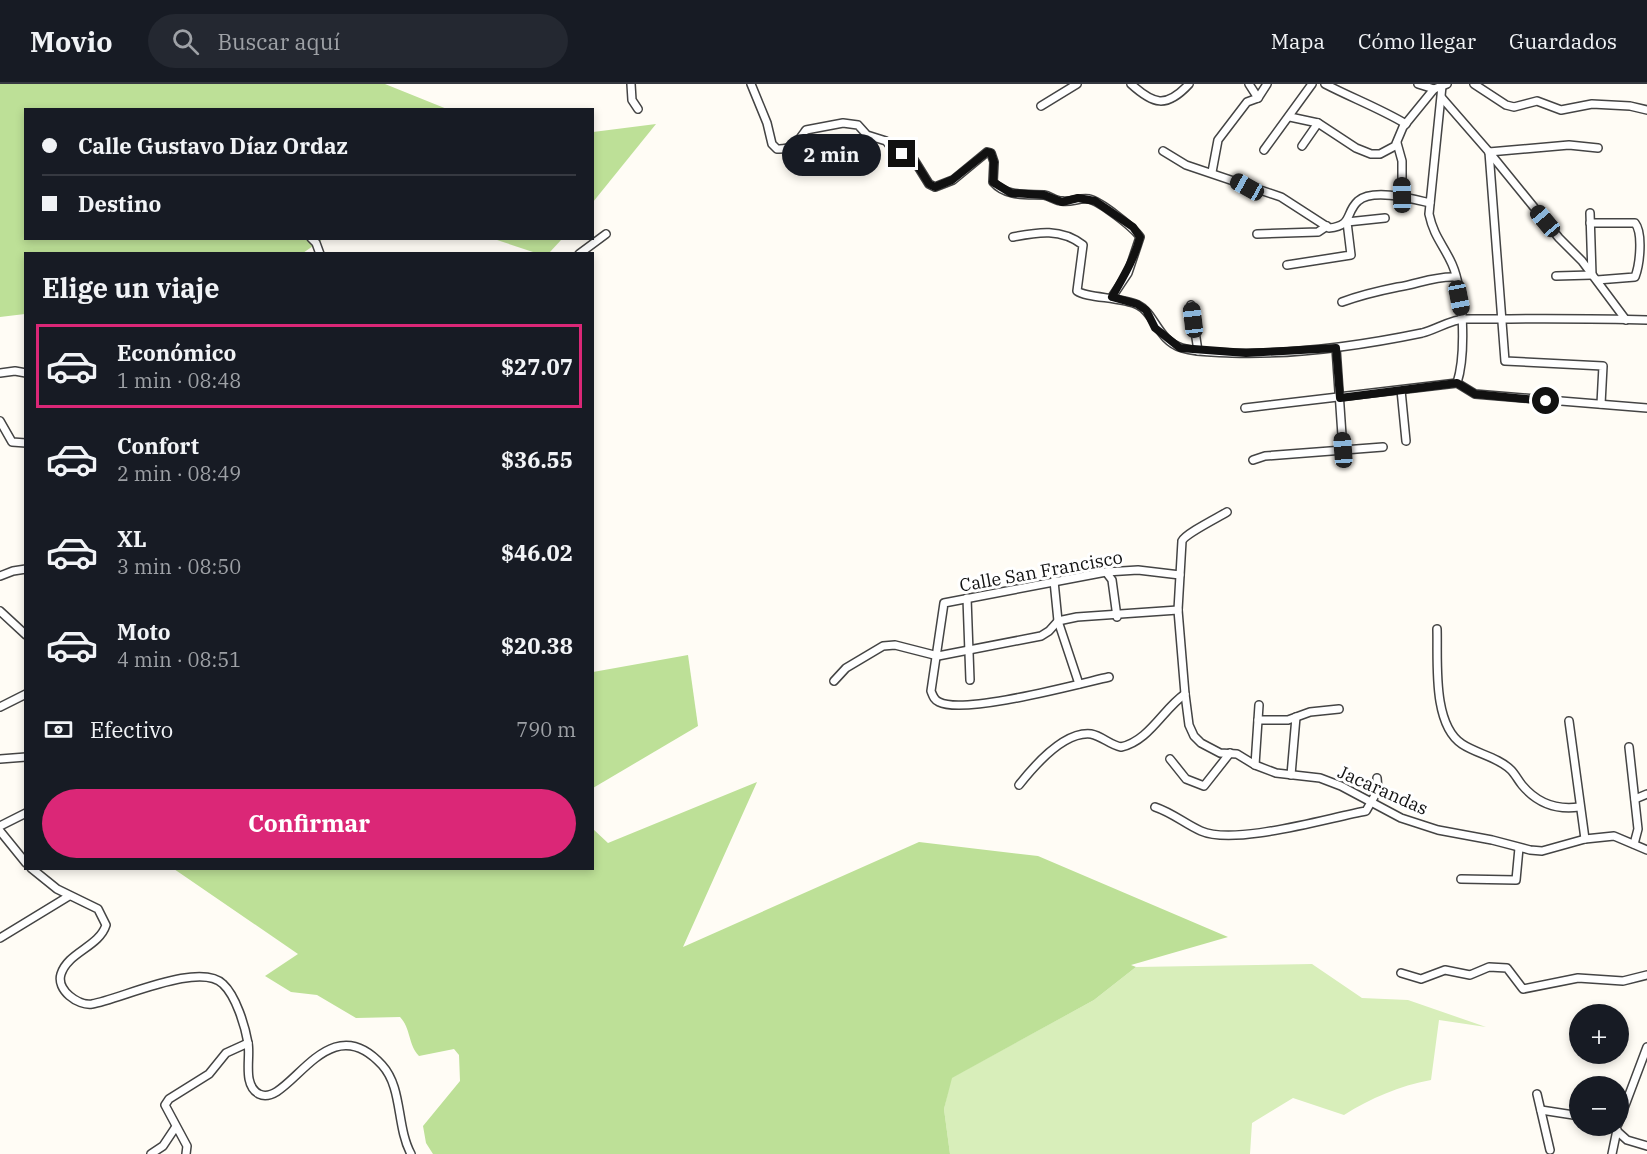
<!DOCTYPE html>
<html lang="es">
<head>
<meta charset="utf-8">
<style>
	body { margin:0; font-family:"IBM Plex Serif",serif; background:#242831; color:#f1f3f6; height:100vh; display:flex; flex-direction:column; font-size:22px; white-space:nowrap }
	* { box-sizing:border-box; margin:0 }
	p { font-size:20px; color:#9ea1a6 }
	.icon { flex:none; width:33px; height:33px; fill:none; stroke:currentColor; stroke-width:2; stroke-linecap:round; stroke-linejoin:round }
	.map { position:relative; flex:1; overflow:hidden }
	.panel { position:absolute; left:24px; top:168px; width:570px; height:618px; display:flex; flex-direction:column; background:#171b24; border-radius:0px; box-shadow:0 3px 9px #0003 }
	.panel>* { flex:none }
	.guide { position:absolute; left:24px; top:24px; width:570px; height:132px; border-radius:0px; box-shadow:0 3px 9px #0003; display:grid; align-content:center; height:132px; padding:0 18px; background:#171b24 }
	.controls { position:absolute; left:1569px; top:920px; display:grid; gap:12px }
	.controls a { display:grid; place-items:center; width:60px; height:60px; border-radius:50%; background:#171b24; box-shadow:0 3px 9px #0003; font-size:30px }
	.end { position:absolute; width:27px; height:27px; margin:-14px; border:8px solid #111; background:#fff; box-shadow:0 0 0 3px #fff }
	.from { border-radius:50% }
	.bubble { position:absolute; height:42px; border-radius:21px; background:#171b24; box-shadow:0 3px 9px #0003; font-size:20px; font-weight:700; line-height:42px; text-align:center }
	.car { position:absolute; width:18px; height:36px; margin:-18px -9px; border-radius:8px; box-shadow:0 0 4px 2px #0007; background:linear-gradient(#222 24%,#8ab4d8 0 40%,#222 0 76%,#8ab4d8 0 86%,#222 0) }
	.guide b { display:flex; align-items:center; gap:21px; height:57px; font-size:22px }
	.guide b+b { border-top:2px solid #363941 }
	.guide i { width:15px; height:15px; background:#f1f3f6 }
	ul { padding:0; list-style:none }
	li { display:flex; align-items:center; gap:18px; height:84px; margin:0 12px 9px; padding:0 6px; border:3px solid transparent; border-radius:0px }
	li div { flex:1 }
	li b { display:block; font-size:22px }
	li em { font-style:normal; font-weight:700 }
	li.current { border-color:#db2777 }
	li>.icon { width:54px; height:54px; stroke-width:1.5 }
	h2 { padding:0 18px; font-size:27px; line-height:72px }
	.pay { display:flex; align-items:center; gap:15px; height:66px; padding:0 18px; font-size:22px }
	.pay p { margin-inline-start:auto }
	.cta { display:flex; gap:12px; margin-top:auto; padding:12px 18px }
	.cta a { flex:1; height:69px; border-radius:36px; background:#db2777; color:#fff; font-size:24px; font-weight:700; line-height:69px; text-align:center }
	header { display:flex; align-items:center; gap:36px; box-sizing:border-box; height:84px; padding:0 30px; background:#171b24; border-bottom:2px solid #363941 }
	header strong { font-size:28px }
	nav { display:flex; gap:33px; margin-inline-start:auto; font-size:21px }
	.search { width:420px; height:54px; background:#242831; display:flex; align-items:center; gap:15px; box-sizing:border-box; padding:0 21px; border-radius:33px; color:#9ea1a6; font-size:22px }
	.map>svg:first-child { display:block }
	.green { fill:#d8eeba }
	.forest { fill:#bde097 }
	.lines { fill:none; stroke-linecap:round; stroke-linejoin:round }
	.street-casing { stroke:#444; stroke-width:10 }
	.street { stroke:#fff; stroke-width:7 }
	.route { stroke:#111; stroke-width:8 }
	.labels { text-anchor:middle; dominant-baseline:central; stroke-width:6; stroke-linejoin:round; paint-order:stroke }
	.street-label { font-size:18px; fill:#111; stroke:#fff }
</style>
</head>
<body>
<header>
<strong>Movio</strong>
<div class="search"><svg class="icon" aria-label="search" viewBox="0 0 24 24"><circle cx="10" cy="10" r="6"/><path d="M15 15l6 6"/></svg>Buscar aquí</div>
<nav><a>Mapa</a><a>Cómo llegar</a><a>Guardados</a></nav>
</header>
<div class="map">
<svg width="1647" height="1070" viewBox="0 0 1647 1070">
	<rect width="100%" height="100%" fill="#fffcf5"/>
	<path class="green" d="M1312 880 1362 914 1408 916 1486 943 1439 936 1431 996C1399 1002 1371 1014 1344 1031L1293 1014 1252 1039 1250 1070H950L944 1025 951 994 1094 916 1136 883Z"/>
	<g class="forest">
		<polygon points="0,0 385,0 447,25 26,26 26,154 323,155 303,169 26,170 25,230 0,233"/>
		<polygon points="656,40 593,118 593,48"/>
		<polygon points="494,155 562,154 562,155 549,169 536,169"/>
		<polygon points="688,571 698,642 593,704 593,588"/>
		<path d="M757 698 683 863 919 758 1038 772 1228 853 1131 881 1136 883 1094 916 952 994 944 1025 950 1070H433L426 1059 423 1042 460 997 459 971 454 965 419 972C408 961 411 944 400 933L356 934 317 911 291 908 265 892 298 870 174 785 592 784 593 745 608 759Z"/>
	</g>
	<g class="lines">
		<g class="street-casing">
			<g id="street">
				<polyline points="631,0 632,16 638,25"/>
				<path d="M751 0 767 39 772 60 777 65C793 66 798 57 806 46L843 39 858 41 867 51 886 57 894 67 911 71 929 100 935 103 953 96 987 68 991 69 994 78 993 98C1006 113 1026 110 1044 111 1050 112 1056 117 1062 117 1071 119 1080 113 1089 115 1100 117 1134 144 1140 153L1128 189 1112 213"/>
				<path d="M1131 0C1153 20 1166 25 1189 0"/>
				<polyline points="1249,0 1258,14"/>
				<path d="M1325 0C1352 14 1379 24 1406 40"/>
				<polyline points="1418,0 1434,5 1447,0"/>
				<polyline points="1474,0 1506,21 1514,23 1537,17 1561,26 1592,20 1630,22 1647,26"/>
				<path d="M1442 2 1429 130C1434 153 1443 160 1452 180 1464 207 1466 271 1457 299"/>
				<polyline points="1442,14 1489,68 1505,277 1603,282 1601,320"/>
				<polyline points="1041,22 1077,0"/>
				<polyline points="1290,33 1318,39 1356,64 1371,70 1380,70 1395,62 1403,43 1434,5"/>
				<polyline points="1397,59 1402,77 1402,111"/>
				<polyline points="1302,62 1318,39"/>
				<polyline points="1264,66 1312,0"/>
				<path d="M1163 67 1186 81 1281 113 1329 144C1353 142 1345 129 1358 117 1373 104 1413 115 1430 119"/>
				<polyline points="1489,68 1559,154 1582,177 1626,236"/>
				<polyline points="1489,68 1569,61 1598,64"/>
				<polyline points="1212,88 1218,56 1247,18 1258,14 1267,0"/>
				<path d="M1590 139H1635C1643 149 1640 180 1635 193L1597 196"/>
				<polyline points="1257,150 1318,148 1327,142"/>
				<path d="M1013 153C1038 148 1061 144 1083 161L1077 207C1086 214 1122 213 1138 221 1155 229 1158 257 1182 264 1198 269 1215 268 1232 269 1296 271 1359 262 1422 249 1435 246 1452 235 1465 235 1525 235 1586 234 1647 236"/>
				<polyline points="311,154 316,159 320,170"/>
				<polyline points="579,170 606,150"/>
				<polyline points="1287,181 1351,171 1347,138 1385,134"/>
				<polyline points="1556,192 1592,191 1590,129"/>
				<path d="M1342 218C1361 211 1378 207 1398 203 1418 200 1434 192 1455 193"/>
				<polyline points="1191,221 1198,267"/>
				<polyline points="1336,264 1343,366"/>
				<polyline points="0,289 15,287 26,289"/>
				<polyline points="1401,306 1406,357"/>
				<polyline points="1245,324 1457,299 1475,310 1647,324"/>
				<polyline points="0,337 12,358 26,359"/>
				<polyline points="1253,376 1265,372 1383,363"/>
				<path d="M1227 428C1217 434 1185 450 1182 457L1178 526 1185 610 1189 641 1194 652 1201 659 1220 669 1237 670 1255 681 1276 689 1320 694 1341 702 1401 734 1438 746 1492 756 1530 766 1542 767 1585 755 1614 752 1647 766"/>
				<polyline points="1106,488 1112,496 1117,533"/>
				<polyline points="0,492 13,487 26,485"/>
				<polyline points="1054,497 1058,537 1079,600"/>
				<polyline points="967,514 970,596"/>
				<polyline points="0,527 26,551"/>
				<path d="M1437 545C1438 577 1432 640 1462 660 1477 670 1498 673 1511 686 1515 690 1518 696 1522 701 1537 719 1557 726 1579 723"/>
				<path d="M1109 593C1078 600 964 631 939 618 934 616 933 612 931 607L944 519 1106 488 1138 486 1180 491"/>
				<polyline points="834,597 846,584 883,562 895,561 938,572 1041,552 1049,547 1058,537 1077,533 1178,526"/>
				<polyline points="0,623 26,610"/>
				<polyline points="1258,636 1288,636 1310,628 1339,625"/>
				<polyline points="1569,637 1585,755"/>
				<polyline points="1629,663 1638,745 1634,760"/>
				<polyline points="0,675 26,673"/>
				<polyline points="1170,675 1186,695 1204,702 1230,669"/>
				<polyline points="1255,681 1259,621"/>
				<polyline points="1291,691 1296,633"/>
				<path d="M1019 701C1034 682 1064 647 1091 650 1102 652 1110 661 1121 663 1149 657 1163 625 1185 610"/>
				<polyline points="1635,715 1647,710"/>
				<path d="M1155 723C1173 729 1185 740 1201 747 1235 762 1327 734 1366 727L1378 706 1377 694"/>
				<polyline points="0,742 26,729"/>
				<polyline points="0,747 26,779"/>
				<path d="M31 784 57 805 98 825 106 841C99 863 68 868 61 890 56 906 78 922 92 920 121 915 200 877 223 900 236 912 245 942 248 959 251 973 242 1001 259 1010 289 1025 326 919 382 981 403 1004 396 1042 411 1070"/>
				<polyline points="1461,795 1516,796 1519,764"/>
				<polyline points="0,854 69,812"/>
				<polyline points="1401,889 1421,895 1445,886 1470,891 1489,883 1507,884 1523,905 1578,894 1623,897 1647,891"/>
				<polyline points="1537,1010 1550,1066"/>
				<polyline points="1541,1026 1580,1032"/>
				<polyline points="1618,1040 1647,963"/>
				<polyline points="1617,1047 1627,1056 1647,1062"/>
				<polyline points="151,1070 163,1062 175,1044"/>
				<polyline points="186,1070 187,1062 165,1021 169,1015 209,990 226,969 248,959"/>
				<polyline points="1612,1070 1617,1046"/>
			</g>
		</g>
		<use href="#street" class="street"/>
	</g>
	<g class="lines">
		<path class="route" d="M902 70 911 71 929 100 935 103 952 96 987 68 991 69 994 78 993 98 1011 109 1044 111 1062 118 1078 114 1095 117 1133 143 1140 153C1134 176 1123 193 1112 213L1137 220 1146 226 1155 244 1180 264 1246 269 1336 264 1340 314 1457 299 1475 310 1546 317"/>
	</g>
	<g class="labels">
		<g class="street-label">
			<text transform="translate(1041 487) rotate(-10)">Calle San Francisco</text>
			<text transform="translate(1383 706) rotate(24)">Jacarandas</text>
		</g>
	</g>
</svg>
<div class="controls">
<a>+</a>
<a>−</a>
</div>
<i class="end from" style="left:1546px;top:317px"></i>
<i class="end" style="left:902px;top:70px"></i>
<div class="bubble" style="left:782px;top:50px;width:99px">2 min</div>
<i class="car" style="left:1247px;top:103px;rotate:299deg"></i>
<i class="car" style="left:1402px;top:111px;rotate:359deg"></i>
<i class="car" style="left:1545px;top:137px;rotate:320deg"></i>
<i class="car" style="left:1459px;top:214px;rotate:169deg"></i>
<i class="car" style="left:1193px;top:236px;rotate:353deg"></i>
<i class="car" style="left:1343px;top:366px;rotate:356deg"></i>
<div class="guide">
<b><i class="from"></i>Calle Gustavo Díaz Ordaz</b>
<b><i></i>Destino</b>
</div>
<section class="panel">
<h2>Elige un viaje</h2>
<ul>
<li class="current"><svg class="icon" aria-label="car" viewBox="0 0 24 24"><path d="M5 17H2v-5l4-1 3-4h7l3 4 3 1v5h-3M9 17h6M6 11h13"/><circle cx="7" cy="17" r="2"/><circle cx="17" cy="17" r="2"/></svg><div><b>Económico</b><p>1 min · 08:48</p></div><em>$27.07</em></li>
<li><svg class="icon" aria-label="car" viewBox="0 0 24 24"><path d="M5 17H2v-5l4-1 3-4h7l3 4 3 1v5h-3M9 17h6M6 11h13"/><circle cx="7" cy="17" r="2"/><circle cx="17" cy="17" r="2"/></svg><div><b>Confort</b><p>2 min · 08:49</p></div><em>$36.55</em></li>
<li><svg class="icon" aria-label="car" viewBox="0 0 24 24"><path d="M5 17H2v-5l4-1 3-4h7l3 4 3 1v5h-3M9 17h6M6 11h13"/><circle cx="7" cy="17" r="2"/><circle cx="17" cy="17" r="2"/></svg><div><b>XL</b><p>3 min · 08:50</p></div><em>$46.02</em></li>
<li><svg class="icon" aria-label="car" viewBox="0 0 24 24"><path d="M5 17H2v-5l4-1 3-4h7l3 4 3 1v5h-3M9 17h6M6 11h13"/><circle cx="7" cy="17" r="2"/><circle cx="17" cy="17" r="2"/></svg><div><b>Moto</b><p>4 min · 08:51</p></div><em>$20.38</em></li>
</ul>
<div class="pay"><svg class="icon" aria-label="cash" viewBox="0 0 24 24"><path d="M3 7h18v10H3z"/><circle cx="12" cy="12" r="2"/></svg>Efectivo<p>790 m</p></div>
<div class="cta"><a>Confirmar</a></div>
</section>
</div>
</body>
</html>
